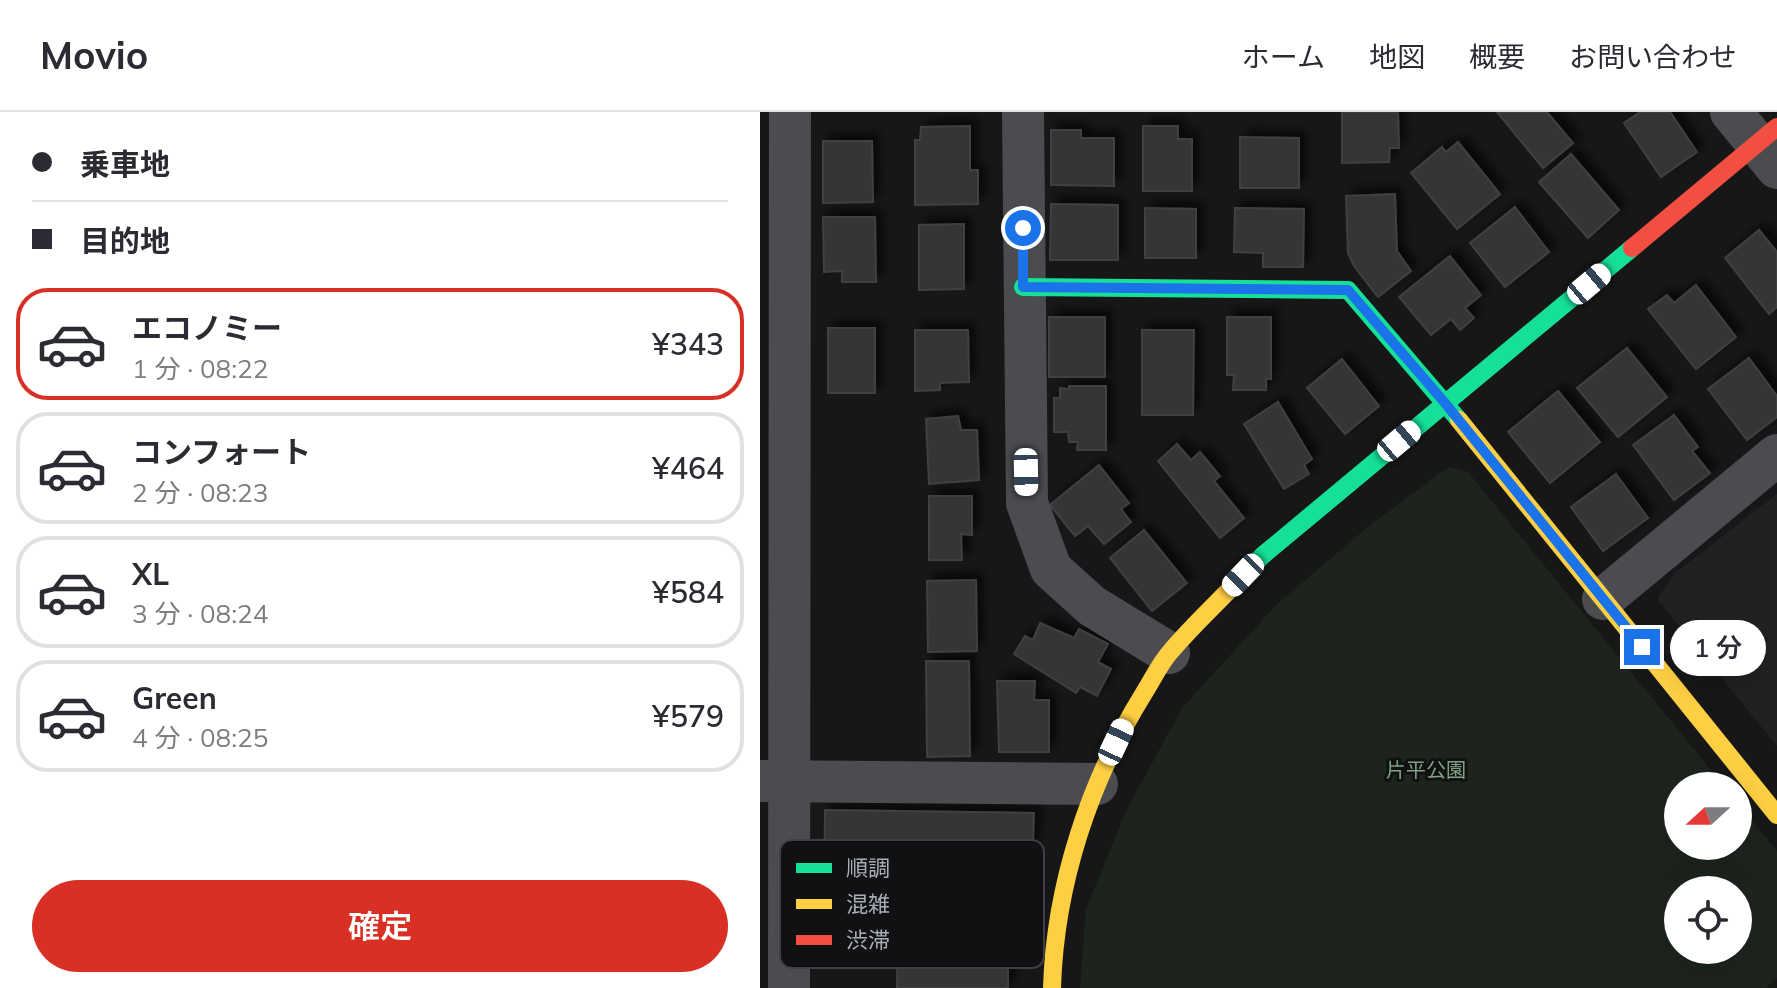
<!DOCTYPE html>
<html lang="ja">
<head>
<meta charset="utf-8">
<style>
	body { margin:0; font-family:Mulish,"Noto Sans JP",sans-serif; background:#f7f7f7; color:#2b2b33; height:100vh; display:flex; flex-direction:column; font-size:30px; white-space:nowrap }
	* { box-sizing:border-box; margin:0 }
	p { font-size:26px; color:#7c7c81 }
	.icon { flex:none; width:44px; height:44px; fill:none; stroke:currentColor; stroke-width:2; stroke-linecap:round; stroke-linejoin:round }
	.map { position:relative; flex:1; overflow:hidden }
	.panel { display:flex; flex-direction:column; background:#fff; width:760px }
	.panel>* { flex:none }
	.guide { display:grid; align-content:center; height:176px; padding:0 32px; background:#fff }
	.needle { width:52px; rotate:249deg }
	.tools { position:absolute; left:904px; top:660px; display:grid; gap:16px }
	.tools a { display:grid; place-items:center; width:88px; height:88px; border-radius:50%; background:#fff; box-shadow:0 8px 32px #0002; font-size:40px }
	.end { position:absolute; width:36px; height:36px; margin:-18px; border:10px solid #1a73e8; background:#fff; box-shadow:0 0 0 4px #fff }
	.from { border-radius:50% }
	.bubble { position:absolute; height:56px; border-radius:28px; background:#fff; box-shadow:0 8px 32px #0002; font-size:26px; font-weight:600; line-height:56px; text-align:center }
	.car { position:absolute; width:24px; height:48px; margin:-24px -12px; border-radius:10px; box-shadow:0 0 6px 2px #0007; background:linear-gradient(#fff 24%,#345 0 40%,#fff 0 76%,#345 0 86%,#fff 0) }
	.guide b { display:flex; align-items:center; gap:28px; height:76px; font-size:30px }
	.guide b+b { border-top:2px solid #e1e1e2 }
	.guide i { width:20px; height:20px; background:#2b2b33 }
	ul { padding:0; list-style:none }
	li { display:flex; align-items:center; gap:24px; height:112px; margin:0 16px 12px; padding:0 16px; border:4px solid #e1e1e2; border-radius:32px }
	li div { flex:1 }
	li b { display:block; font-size:30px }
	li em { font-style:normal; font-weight:600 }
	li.current { border-color:#d93025 }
	li>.icon { width:72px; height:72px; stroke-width:1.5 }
	.primary-button { display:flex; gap:16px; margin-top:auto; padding:16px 32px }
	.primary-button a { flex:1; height:92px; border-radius:48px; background:#d93025; color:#fff; font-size:32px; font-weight:600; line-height:92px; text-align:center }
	header { display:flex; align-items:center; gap:48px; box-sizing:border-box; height:112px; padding:0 40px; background:#fff; border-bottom:2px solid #e1e1e2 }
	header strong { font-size:38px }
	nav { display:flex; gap:44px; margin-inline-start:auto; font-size:28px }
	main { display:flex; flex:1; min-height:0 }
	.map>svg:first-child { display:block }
	.built { fill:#212123 }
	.green { fill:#1d241e; fill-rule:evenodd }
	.building { fill:#353536; stroke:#3f4043; stroke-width:2; filter:url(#shadow) }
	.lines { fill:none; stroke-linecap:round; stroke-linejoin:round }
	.street { stroke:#4b4c50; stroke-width:42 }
	.fast { stroke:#16e098; stroke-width:18 }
	.slow { stroke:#ffcf43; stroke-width:18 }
	.jam { stroke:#f24e42; stroke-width:18 }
	.route { stroke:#1a73e8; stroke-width:10 }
	.labels { text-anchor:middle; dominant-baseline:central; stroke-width:6; stroke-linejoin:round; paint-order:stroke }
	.park-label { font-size:20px; fill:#7fa381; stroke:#111113 }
	.key { fill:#111113; stroke:#3e4045; stroke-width:2 }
	.key-label { font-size:22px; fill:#a8adb8 }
</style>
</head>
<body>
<header>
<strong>Movio</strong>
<nav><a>ホーム</a><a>地図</a><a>概要</a><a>お問い合わせ</a></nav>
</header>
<main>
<section class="panel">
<div class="guide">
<b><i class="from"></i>乗車地</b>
<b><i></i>目的地</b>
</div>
<ul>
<li class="current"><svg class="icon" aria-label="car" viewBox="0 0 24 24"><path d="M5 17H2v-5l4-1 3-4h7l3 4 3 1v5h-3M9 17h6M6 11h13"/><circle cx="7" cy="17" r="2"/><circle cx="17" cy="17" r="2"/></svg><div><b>エコノミー</b><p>1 分 · 08:22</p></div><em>¥343</em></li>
<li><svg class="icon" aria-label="car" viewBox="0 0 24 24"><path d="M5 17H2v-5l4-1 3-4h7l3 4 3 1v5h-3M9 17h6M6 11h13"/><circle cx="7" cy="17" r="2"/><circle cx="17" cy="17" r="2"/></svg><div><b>コンフォート</b><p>2 分 · 08:23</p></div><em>¥464</em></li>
<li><svg class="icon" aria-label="car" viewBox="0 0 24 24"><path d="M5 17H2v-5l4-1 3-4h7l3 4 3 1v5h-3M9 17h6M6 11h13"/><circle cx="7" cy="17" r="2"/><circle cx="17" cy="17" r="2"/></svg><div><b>XL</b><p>3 分 · 08:24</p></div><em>¥584</em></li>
<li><svg class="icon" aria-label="car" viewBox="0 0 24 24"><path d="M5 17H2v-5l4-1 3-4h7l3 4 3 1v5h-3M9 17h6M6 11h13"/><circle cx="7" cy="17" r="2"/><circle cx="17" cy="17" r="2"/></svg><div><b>Green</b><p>4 分 · 08:25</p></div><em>¥579</em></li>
</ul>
<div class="primary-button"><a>確定</a></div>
</section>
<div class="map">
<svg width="1017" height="876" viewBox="0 0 1017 876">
	<defs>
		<filter id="shadow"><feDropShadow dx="7" dy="-7" stdDeviation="4" flood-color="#0009"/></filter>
	</defs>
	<rect width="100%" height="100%" fill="#171717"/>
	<polygon class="built" points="1017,382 1017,634 897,487 915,461"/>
	<path class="green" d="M689 355 708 360 964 674H918V734H978V691L1017 739V866L1006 876H320L326 797 366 699 422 596 516 493 609 414ZM918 778H978V838H918Z"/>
	<g class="building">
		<polygon points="582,0 638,0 639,36 630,36 629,50 582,51"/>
		<polygon points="737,0 787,0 813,31 783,56"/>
		<polygon points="880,0 910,0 937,40 901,65 864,11"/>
		<polygon points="210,14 210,58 218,58 218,92 155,93 155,28 160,28 161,15"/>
		<polygon points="383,14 418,14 418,27 432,27 432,79 383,79"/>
		<polygon points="291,18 321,18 321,26 354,26 354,74 291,73"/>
		<polygon points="480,25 539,26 539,76 480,76"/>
		<polygon points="63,29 112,29 113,90 63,91"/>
		<polygon points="698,30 740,82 697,117 651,61 682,35 686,40"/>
		<polygon points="811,42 859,98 828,126 779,70"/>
		<polygon points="635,82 637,139 651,159 618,185 594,154 588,141 586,84"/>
		<polygon points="291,92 358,93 358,148 290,148"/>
		<polygon points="755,95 789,140 745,175 710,131"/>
		<polygon points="385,96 436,97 436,146 385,146"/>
		<polygon points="475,96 544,97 543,155 503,155 503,141 474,140"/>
		<polygon points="63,105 115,105 116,170 82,170 82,159 64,160"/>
		<polygon points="204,112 204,177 159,178 159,113"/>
		<polygon points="999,118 1017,140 1017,195 1009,202 965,146"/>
		<polygon points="690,144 721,183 705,196 714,206 700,218 691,207 671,223 639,185"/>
		<polygon points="936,173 976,225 936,257 888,197 907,183 914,191"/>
		<rect x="289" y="205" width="56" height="60"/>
		<polygon points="467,205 511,205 511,267 506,267 506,278 473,278 474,263 467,263"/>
		<rect x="68" y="216" width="47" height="65"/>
		<polygon points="155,218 208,218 209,270 180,271 180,278 155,279"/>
		<polygon points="382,218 434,218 433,303 382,303"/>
		<polygon points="867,236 907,285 858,325 817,276"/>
		<polygon points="989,246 1017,284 1017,305 987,328 948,277"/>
		<polygon points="582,247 619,294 585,322 547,276"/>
		<polygon points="309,274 346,274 346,338 317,338 318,330 309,330 308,320 294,320 294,286 300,286 300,276 309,277"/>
		<polygon points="798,279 840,330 790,371 748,320"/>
		<polygon points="518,290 552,347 544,353 549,362 524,377 484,312"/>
		<polygon points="914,303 938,335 932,339 950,361 914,388 873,333"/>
		<polygon points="198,304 201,318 217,318 219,368 169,372 166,307"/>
		<polygon points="417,332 431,348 440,340 460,364 454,369 484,406 460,426 398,349"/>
		<polygon points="339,353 369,391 361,397 371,410 344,432 328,414 315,424 290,393"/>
		<polygon points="856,362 888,406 843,439 811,395"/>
		<polygon points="169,384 212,384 212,423 201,422 202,448 169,448"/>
		<polygon points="384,418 427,471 392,499 350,446"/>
		<polygon points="216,468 217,539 168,540 167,469"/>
		<polygon points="280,511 314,526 319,517 348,532 338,550 351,557 337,584 320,575 316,581 254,542 265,524 273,528"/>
		<polygon points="166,549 209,549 210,644 167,645"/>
		<polygon points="237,569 275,569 274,588 289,588 289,640 239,640"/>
		<polygon points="65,698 274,701 273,728 268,749 248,798 248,876 137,876 138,802 64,801"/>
	</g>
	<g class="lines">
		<g class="street">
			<polyline points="263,0 267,391 291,457 332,494 409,541"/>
			<polyline points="971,0 1017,56"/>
			<polyline points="843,487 1017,343"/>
			<polyline points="0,669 337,672"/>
			<polyline points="29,876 30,0"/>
		</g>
		<g class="fast">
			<polyline points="263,175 588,178 699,308"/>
			<polyline points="479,468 502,444 872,136"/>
		</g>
		<g class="slow">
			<polyline points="699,308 1017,703"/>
			<path d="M292 876C295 772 330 668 384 581 393 567 400 551 411 539 432 514 456 492 479 468"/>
		</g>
		<polyline class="jam" points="872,136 1017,15"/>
	</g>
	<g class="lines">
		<polyline class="route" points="263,116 263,175 588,178 685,291 882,535"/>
	</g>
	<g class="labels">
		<g class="park-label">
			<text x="666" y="657">片平公園</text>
		</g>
	</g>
	<rect x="20" y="728" width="264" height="128" rx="12" class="key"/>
	<rect x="36" y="751" width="36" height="10" fill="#16e098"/>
	<rect x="36" y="787" width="36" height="10" fill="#ffcf43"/>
	<rect x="36" y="823" width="36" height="10" fill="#f24e42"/>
	<g class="key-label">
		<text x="86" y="764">順調</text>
		<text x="86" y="800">混雑</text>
		<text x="86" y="836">渋滞</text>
	</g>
</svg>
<div class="tools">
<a><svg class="needle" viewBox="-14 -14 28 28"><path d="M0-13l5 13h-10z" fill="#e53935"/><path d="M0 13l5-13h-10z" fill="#7c7c81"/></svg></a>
<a><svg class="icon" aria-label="locate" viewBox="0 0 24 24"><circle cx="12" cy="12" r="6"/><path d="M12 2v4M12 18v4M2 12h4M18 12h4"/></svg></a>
</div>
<i class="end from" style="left:263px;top:116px"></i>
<i class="end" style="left:882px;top:535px"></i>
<div class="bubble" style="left:910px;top:508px;width:96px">1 分</div>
<i class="car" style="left:829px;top:172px;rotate:50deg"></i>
<i class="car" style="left:639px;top:329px;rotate:50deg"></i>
<i class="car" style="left:266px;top:360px;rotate:179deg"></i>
<i class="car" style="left:483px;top:463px;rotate:224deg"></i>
<i class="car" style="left:356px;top:630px;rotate:25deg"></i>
</div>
</main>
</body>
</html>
